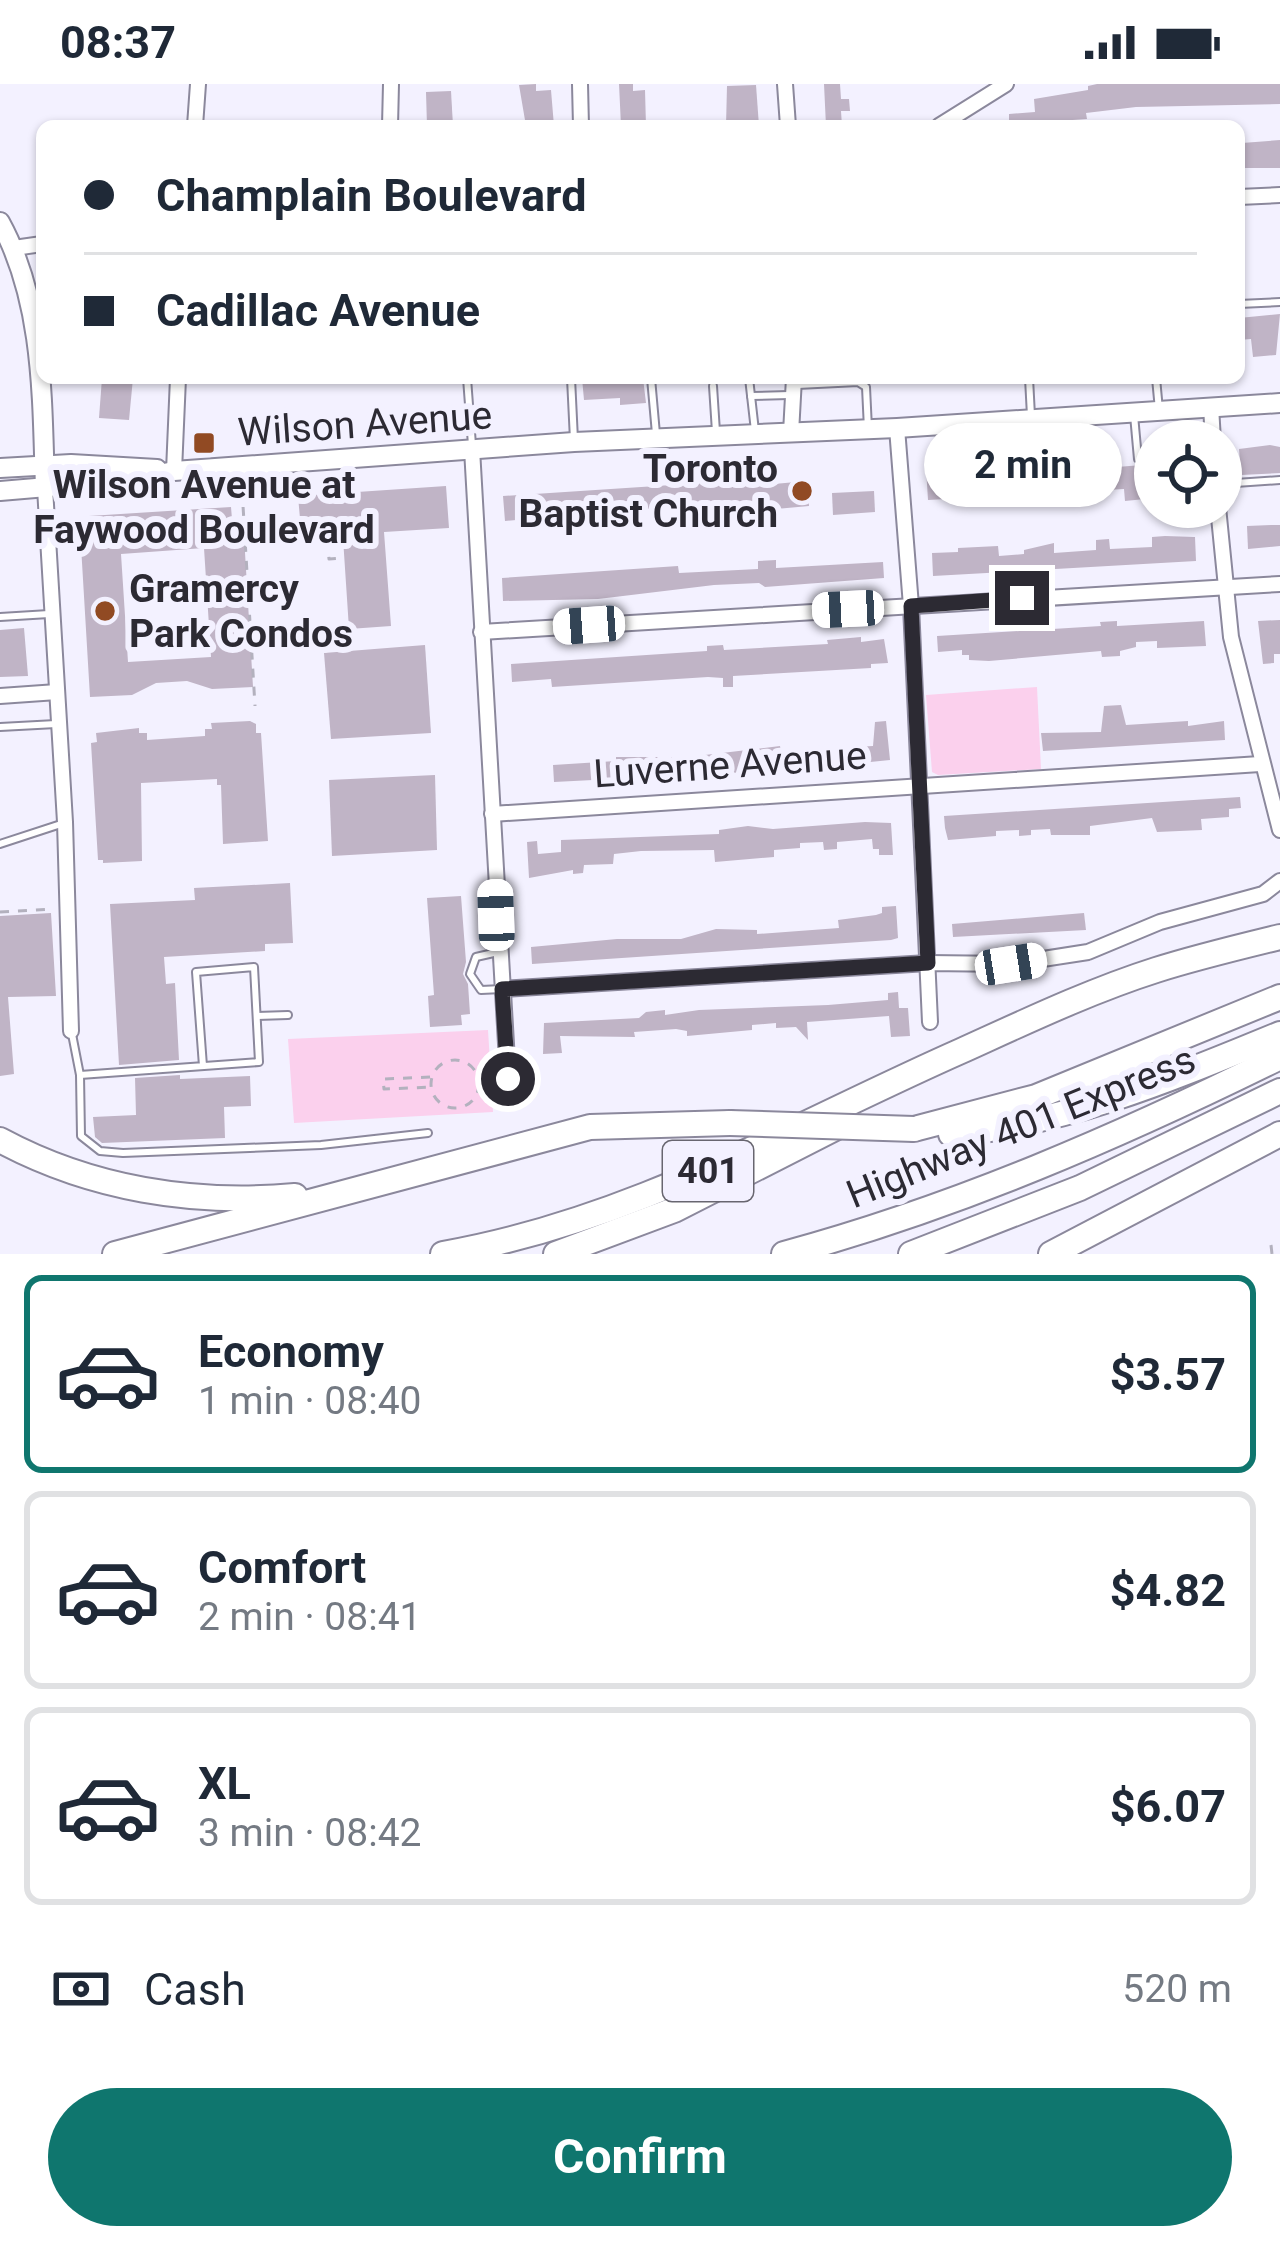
<!DOCTYPE html>
<html lang="en">
<head>
<meta charset="utf-8">
<style>
	body { margin:0; font-family:Roboto,sans-serif; background:#f2f2f3; color:#1f2937; height:100vh; display:flex; flex-direction:column; font-size:45px; white-space:nowrap }
	* { box-sizing:border-box; margin:0 }
	p { font-size:39px; color:#747a83 }
	.icon { flex:none; width:66px; height:66px; fill:none; stroke:currentColor; stroke-width:2; stroke-linecap:round; stroke-linejoin:round }
	.map { position:relative; height:1170px; overflow:hidden }
	.sheet { display:flex; flex-direction:column; background:#fff; flex:1 }
	.sheet>* { flex:none }
	.guide { position:absolute; left:36px; top:36px; width:1209px; height:264px; border-radius:18px; box-shadow:0 3px 9px #0004; display:grid; align-content:center; height:264px; padding:0 48px; background:#fff }
	.fabs { position:absolute; left:1134px; top:336px; display:grid; gap:24px }
	.fabs a { display:grid; place-items:center; width:108px; height:108px; border-radius:50%; background:#fff; box-shadow:0 3px 9px #0004; font-size:60px }
	.end { position:absolute; width:54px; height:54px; margin:-27px; border:15px solid #2c2a33; background:#fff; box-shadow:0 0 0 6px #fff }
	.from { border-radius:50% }
	.bubble { position:absolute; height:84px; border-radius:42px; background:#fff; box-shadow:0 3px 9px #0004; font-size:39px; font-weight:700; line-height:84px; text-align:center }
	.car { position:absolute; width:36px; height:72px; margin:-36px -18px; border-radius:15px; box-shadow:0 0 9px 3px #0007; background:linear-gradient(#fff 24%,#345 0 40%,#fff 0 76%,#345 0 86%,#fff 0) }
	.guide b { display:flex; align-items:center; gap:42px; height:114px; font-size:45px }
	.guide b+b { border-top:3px solid #e0e1e3 }
	.guide i { width:30px; height:30px; background:#1f2937 }
	ul { padding:21px 0 0; list-style:none }
	li { display:flex; align-items:center; gap:36px; height:198px; margin:0 24px 18px; padding:0 24px; border:6px solid #e0e1e3; border-radius:18px }
	li div { flex:1 }
	li b { display:block; font-size:45px }
	li em { font-style:normal; font-weight:700 }
	li.on { border-color:#0f766e }
	li>.icon { width:108px; height:108px; stroke-width:1.5 }
	.pay { display:flex; align-items:center; gap:30px; height:132px; padding:0 48px; font-size:45px }
	.pay p { margin-inline-start:auto }
	.button { display:flex; gap:24px; margin-top:auto; padding:24px 48px }
	.button a { flex:1; height:138px; border-radius:72px; background:#0f766e; color:#fff; font-size:48px; font-weight:700; line-height:138px; text-align:center }
	.status { display:flex; justify-content:space-between; align-items:center; height:84px; padding:0 60px; background:#fff; direction:ltr }
	.status svg { height:33px; fill:currentColor }
	.map>svg:first-child { display:block }
	.green { fill:#fbd0ed }
	.building { fill:#c0b4c6; fill-rule:evenodd }
	.lines { fill:none; stroke-linecap:round; stroke-linejoin:round }
	.lane-casing { stroke:#8b889c; stroke-width:10 }
	.street-casing { stroke:#8b889c; stroke-width:18 }
	.secondary-casing { stroke:#8b889c; stroke-width:22 }
	.highway-casing { stroke:#8b889c; stroke-width:28 }
	.path { stroke:#b3b1be; stroke-width:3; stroke-dasharray:9 9; stroke-linecap:butt }
	.lane { stroke:#fff; stroke-width:6 }
	.street { stroke:#fff; stroke-width:14 }
	.secondary { stroke:#fff; stroke-width:18 }
	.highway { stroke:#fff; stroke-width:24 }
	.highway-bridge-casing { stroke:#8b889c; stroke-width:28; stroke-linecap:butt }
	.highway-bridge { stroke:#fff; stroke-width:24 }
	.route { stroke:#2c2a33; stroke-width:15 }
	.poi-dot { fill:#914a23; stroke:#f3f1ff; stroke-width:4.5 }
	.labels { text-anchor:middle; dominant-baseline:central; stroke-width:12; stroke-linejoin:round; paint-order:stroke }
	.shield { fill:#f3f1ff; stroke:#686670; stroke-width:3 }
	.shield-label { font-size:36px; font-weight:bold; fill:#2c2a33 }
	.street-label { font-size:39px; fill:#2c2a33; stroke:#f3f1ff }
	.poi-label { font-size:39px; font-weight:bold; fill:#2c2a33; stroke:#f3f1ff; text-anchor:end }
</style>
</head>
<body>
<div class="status"><b>08:37</b><svg viewBox="0 0 49 12"><path d="M0 12V9h3v3zM5 12V6h3v6zM10 12V3h3v9zM15 12V0h3v12zM26 1h20v11H26zM47 4h2v5h-2z"/></svg></div>
<div class="map">
<svg width="1280" height="1170" viewBox="0 0 1280 1170">
	<rect width="100%" height="100%" fill="#f3f1ff"/>
	<g class="green">
		<polygon points="1037,603 1041,685 938,691 932,688 926,611"/>
		<polygon points="488,946 493,1028 294,1039 288,955"/>
	</g>
	<g class="building">
		<polygon points="536,0 536,7 551,6 554,42 526,42 519,1"/>
		<polygon points="619,0 633,0 633,7 645,6 646,42 621,42"/>
		<polygon points="824,0 840,0 841,15 849,15 850,27 841,27 842,42 826,42"/>
		<polygon points="1097,0 1280,0 1280,20 1136,23 1086,29 1087,35 1058,37 1058,40 1009,42 1009,30 1035,28 1034,15 1088,6 1088,2"/>
		<polygon points="756,1 759,42 726,42 727,2"/>
		<polygon points="451,7 453,42 427,42 426,8"/>
		<polygon points="1280,56 1280,84 1244,84 1242,59"/>
		<polygon points="1280,230 1276,271 1253,273 1251,255 1239,256 1239,234"/>
		<polygon points="102,294 133,294 129,336 99,334"/>
		<polygon points="582,294 643,294 646,319 620,321 620,314 584,316"/>
		<polygon points="1270,361 1280,363 1280,389 1241,391 1239,365"/>
		<polygon points="1116,376 1117,383 1155,380 1155,414 1125,417 1124,405 928,416 926,384"/>
		<polygon points="763,395 763,401 807,397 809,422 776,425 776,419 641,425 505,437 503,412"/>
		<polygon points="446,402 449,444 384,448 391,542 349,545 343,454 302,457 298,412"/>
		<polygon points="874,407 875,428 833,431 832,409"/>
		<path d="M231 423 232 435H243L253 603 212 605 187 597 156 599 132 611 90 613 80 445 90 444 89 432ZM204 464 211 573 128 578 121 470Z"/>
		<polygon points="1271,441 1280,441 1280,462 1248,465 1247,442"/>
		<polygon points="1165,452 1195,453 1196,477 933,492 932,469 958,468 958,464 998,462 999,472 1024,470 1024,466 1054,459 1054,469 1096,466 1096,456 1109,455 1110,465 1152,463 1152,453"/>
		<polygon points="776,476 776,484 883,478 884,494 765,503 759,499 714,501 598,515 503,517 502,494 678,482 679,489 758,485 758,477"/>
		<polygon points="1280,536 1280,570 1274,570 1274,579 1263,580 1258,537"/>
		<polygon points="1117,537 1117,542 1204,537 1206,562 1157,564 1157,557 1136,558 1136,563 1120,567 1120,572 1102,573 1101,567 989,577 969,576 969,571 962,571 962,566 938,568 937,552 1101,542 1100,538"/>
		<polygon points="24,544 28,592 0,593 0,546"/>
		<polygon points="861,553 861,558 884,555 888,579 871,580 871,584 733,592 733,603 723,603 723,594 708,593 552,603 551,595 512,598 511,580 707,567 707,562 723,561 724,566 828,560 827,556"/>
		<polygon points="425,561 431,649 331,655 324,569"/>
		<polygon points="1121,621 1126,641 1188,637 1188,642 1224,637 1225,656 1043,667 1041,649 1101,648 1104,622"/>
		<polygon points="250,637 256,640 256,649 261,649 268,757 223,760 221,701 217,701 217,695 141,699 142,777 103,779 103,776 98,776 91,659 97,658 96,649 139,644 139,649 147,649 147,656 205,652 205,645 212,645 211,639"/>
		<polygon points="886,637 890,676 791,686 554,698 553,681 616,677 616,673 688,673 780,662 781,667 873,662 875,638"/>
		<polygon points="435,691 437,766 332,772 329,696"/>
		<polygon points="1240,713 1241,724 1229,725 1229,733 1201,735 1202,746 1157,748 1152,734 1090,742 1090,751 1051,751 1050,745 1031,746 1031,751 1019,752 1019,746 996,747 996,752 948,756 945,744 944,732"/>
		<polygon points="865,738 891,739 893,771 879,771 879,765 873,765 872,755 837,758 837,765 824,766 823,758 800,759 800,764 774,766 774,773 715,778 714,766 641,767 614,770 613,780 584,781 583,789 573,790 573,786 529,794 527,758 537,757 538,770 561,768 561,756 719,750 719,746 748,742 773,745"/>
		<polygon points="290,799 293,859 265,860 265,867 164,873 166,900 175,899 179,976 119,981 110,820 195,816 194,804"/>
		<polygon points="461,812 466,878 463,890 468,900 470,930 461,931 462,941 430,943 428,912 434,911 427,814"/>
		<polygon points="896,822 898,854 891,856 532,880 531,863 617,855 681,855 716,845 757,846 757,850 839,844 838,836 876,831 882,829 882,823"/>
		<polygon points="51,829 56,912 8,913 14,990 0,992 0,832"/>
		<polygon points="1084,829 1086,846 953,853 952,840"/>
		<polygon points="898,908 899,924 908,924 910,952 891,953 889,932 807,938 808,956 796,943 776,944 776,939 752,941 752,946 687,952 687,947 676,945 634,948 635,953 560,952 562,969 543,970 544,939 639,934 646,928 665,926 665,931 699,926 828,921 888,916 888,909"/>
		<polygon points="180,991 180,995 250,992 251,1022 224,1023 225,1054 102,1059 95,1053 93,1033 136,1031 135,994"/>
	</g>
	<g class="lines">
		<g class="lane-casing">
			<g id="lane">
				<polyline points="1239,220 1280,218"/>
				<polyline points="467,294 472,361"/>
				<polyline points="571,294 574,356"/>
				<polyline points="651,294 656,350"/>
				<polyline points="749,294 755,347"/>
				<polyline points="1029,294 1031,332"/>
				<polyline points="1156,294 1159,326"/>
				<polyline points="797,301 858,298 866,303 868,345"/>
				<polyline points="713,302 716,348"/>
				<polyline points="751,312 789,311"/>
				<polyline points="1134,331 1138,375"/>
				<polyline points="1221,400 1280,396"/>
				<polyline points="0,533 49,530"/>
				<polyline points="0,643 56,640"/>
				<polyline points="0,760 61,740"/>
				<polyline points="498,868 476,873 470,890 481,906 502,905"/>
				<polyline points="257,932 288,931"/>
				<polyline points="72,950 80,991 81,1052 100,1067 123,1069 321,1061 428,1049"/>
				<polyline points="80,991 259,978 254,883 196,888 203,982"/>
			</g>
		</g>
		<g class="street-casing">
			<g id="street">
				<polyline points="580,0 581,42"/>
				<polyline points="785,0 788,42"/>
				<polyline points="195,42 198,0"/>
				<polyline points="390,42 391,0"/>
				<polyline points="939,42 1006,0"/>
				<polyline points="1239,113 1280,111"/>
				<polyline points="14,164 42,160"/>
				<polyline points="1211,322 1213,357"/>
				<polyline points="897,344 911,522 930,938"/>
				<polyline points="791,349 794,294"/>
				<polyline points="472,365 508,995"/>
				<polyline points="174,387 178,294"/>
				<polyline points="45,404 65,738 71,947"/>
				<polyline points="1218,423 1231,553 1280,746"/>
				<polyline points="481,548 1280,500"/>
				<polyline points="0,612 57,608"/>
				<polyline points="492,730 1260,680"/>
				<polyline points="502,905 928,879 1011,880 1088,868 1160,838 1263,810 1280,797"/>
			</g>
		</g>
		<g class="secondary-casing">
			<g id="secondary">
				<path d="M0 138C44 218 42 315 45 404"/>
				<polyline points="0,384 71,380 157,385"/>
				<polyline points="0,407 129,396 174,387 574,358 897,344 1280,319"/>
			</g>
		</g>
		<g class="highway-casing">
			<g id="highway">
				<polyline points="914,1045 1036,1013 1280,913"/>
				<path d="M951 1050C1068 1039 1173 994 1280 950"/>
				<path d="M0 1056C91 1105 193 1121 295 1112"/>
				<polyline points="115,1170 590,1043 730,1039"/>
				<path d="M443 1170C635 1136 787 1044 961 967 1025 938 1090 907 1156 886 1197 873 1239 863 1280 853"/>
				<polyline points="556,1170 674,1126 835,1044"/>
				<path d="M784 1170C957 1123 1120 1052 1280 973"/>
				<polyline points="911,1170 1080,1104 1280,1007"/>
				<polyline points="1051,1170 1280,1050"/>
			</g>
		</g>
		<g class="path">
			<polyline points="242,405 255,622"/>
			<polyline points="327,455 329,475 344,474"/>
			<polyline points="0,828 52,825"/>
			<circle cx="455" cy="1000" r="24"/>
			<polyline points="430,993 383,995 384,1005 432,1003"/>
			<polyline points="1271,1161 1272,1170"/>
		</g>
		<use href="#lane" class="lane"/>
		<use href="#street" class="street"/>
		<use href="#secondary" class="secondary"/>
		<use href="#highway" class="highway"/>
		<g class="highway-bridge-casing">
			<polyline id="highway-bridge" points="730,1039 914,1045"/>
		</g>
		<use href="#highway-bridge" class="highway-bridge"/>
	</g>
	<g class="lines">
		<polyline class="route" points="508,995 502,905 928,879 911,522 1022,514"/>
	</g>
	<g class="poi-dot">
		<rect x="192" y="347" width="24" height="24" rx="6"/>
		<circle cx="802" cy="407" r="12"/>
		<circle cx="105" cy="527" r="12"/>
	</g>
	<g class="labels">
		<rect class="shield" x="663" y="1057" width="90" height="60" rx="9"/>
		<g class="shield-label">
			<text x="708" y="1087">401</text>
		</g>
		<g class="street-label">
			<text transform="translate(365 340) rotate(-4)">Wilson Avenue</text>
			<text transform="translate(730 681) rotate(-4)">Luverne Avenue</text>
			<text transform="translate(1021 1043) rotate(-22)">Highway 401 Express</text>
		</g>
		<g class="poi-label">
			<text x="778" y="385">Toronto<tspan x="778" dy="45">Baptist Church</tspan></text>
			<text x="204" y="401" text-anchor="middle">Wilson Avenue at<tspan x="204" dy="45">Faywood Boulevard</tspan></text>
			<text x="129" y="505" text-anchor="start">Gramercy<tspan x="129" dy="45">Park Condos</tspan></text>
		</g>
	</g>
</svg>
<div class="fabs">
<a><svg class="icon" aria-label="locate" viewBox="0 0 24 24"><circle cx="12" cy="12" r="6"/><path d="M12 2v4M12 18v4M2 12h4M18 12h4"/></svg></a>
</div>
<i class="end from" style="left:508px;top:995px"></i>
<i class="end" style="left:1022px;top:514px"></i>
<div class="bubble" style="left:924px;top:339px;width:198px">2 min</div>
<i class="car" style="left:848px;top:525px;rotate:267deg"></i>
<i class="car" style="left:589px;top:541px;rotate:266deg"></i>
<i class="car" style="left:496px;top:831px;rotate:358deg"></i>
<i class="car" style="left:1011px;top:880px;rotate:81deg"></i>
<div class="guide">
<b><i class="from"></i>Champlain Boulevard</b>
<b><i></i>Cadillac Avenue</b>
</div>
</div>
<section class="sheet">
<ul>
<li class="on"><svg class="icon" aria-label="car" viewBox="0 0 24 24"><path d="M5 17H2v-5l4-1 3-4h7l3 4 3 1v5h-3M9 17h6M6 11h13"/><circle cx="7" cy="17" r="2"/><circle cx="17" cy="17" r="2"/></svg><div><b>Economy</b><p>1 min · 08:40</p></div><em>$3.57</em></li>
<li><svg class="icon" aria-label="car" viewBox="0 0 24 24"><path d="M5 17H2v-5l4-1 3-4h7l3 4 3 1v5h-3M9 17h6M6 11h13"/><circle cx="7" cy="17" r="2"/><circle cx="17" cy="17" r="2"/></svg><div><b>Comfort</b><p>2 min · 08:41</p></div><em>$4.82</em></li>
<li><svg class="icon" aria-label="car" viewBox="0 0 24 24"><path d="M5 17H2v-5l4-1 3-4h7l3 4 3 1v5h-3M9 17h6M6 11h13"/><circle cx="7" cy="17" r="2"/><circle cx="17" cy="17" r="2"/></svg><div><b>XL</b><p>3 min · 08:42</p></div><em>$6.07</em></li>
</ul>
<div class="pay"><svg class="icon" aria-label="cash" viewBox="0 0 24 24"><path d="M3 7h18v10H3z"/><circle cx="12" cy="12" r="2"/></svg>Cash<p>520 m</p></div>
<div class="button"><a>Confirm</a></div>
</section>
</body>
</html>
